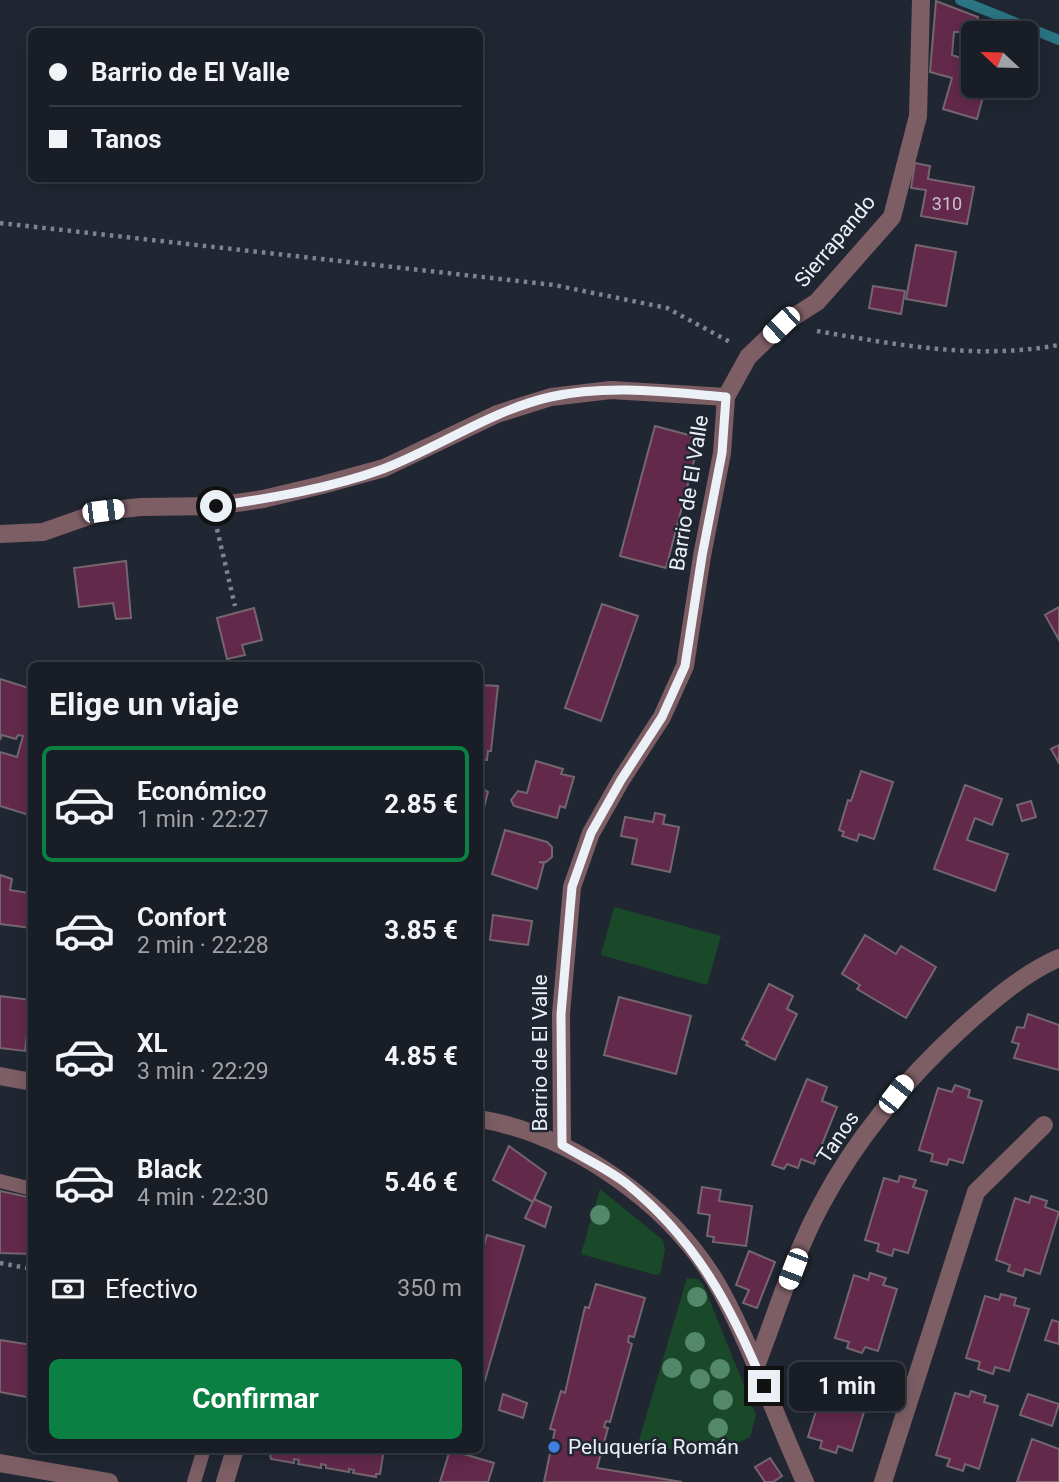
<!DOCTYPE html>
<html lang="es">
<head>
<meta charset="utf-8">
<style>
	body { margin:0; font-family:Roboto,sans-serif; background:#21262e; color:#f1f3f6; height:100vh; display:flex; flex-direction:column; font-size:26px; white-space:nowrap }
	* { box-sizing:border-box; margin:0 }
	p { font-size:23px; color:#9fa2a7 }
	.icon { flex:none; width:38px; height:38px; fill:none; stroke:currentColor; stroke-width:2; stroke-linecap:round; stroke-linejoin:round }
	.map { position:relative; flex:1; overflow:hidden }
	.sheet { position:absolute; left:28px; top:662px; width:455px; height:791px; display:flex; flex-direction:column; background:#181d26; border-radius:10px; box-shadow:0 4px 18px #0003,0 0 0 2px #363b43 }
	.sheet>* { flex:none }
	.banner { position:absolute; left:28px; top:28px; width:455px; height:154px; border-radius:10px; box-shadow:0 4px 18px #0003,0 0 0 2px #363b43; display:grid; align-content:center; height:154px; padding:0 21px; background:#181d26 }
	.needle { width:46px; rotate:292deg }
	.fabs { position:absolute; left:961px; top:21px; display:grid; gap:14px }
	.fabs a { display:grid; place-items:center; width:77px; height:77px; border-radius:10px; background:#181d26; box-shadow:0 4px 18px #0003,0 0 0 2px #363b43; font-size:35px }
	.end { position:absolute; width:32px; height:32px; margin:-16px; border:9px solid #ecf1f8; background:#111; box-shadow:0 0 0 4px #111 }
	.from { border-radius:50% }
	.bubble { position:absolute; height:49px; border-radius:10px; background:#181d26; box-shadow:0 4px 18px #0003,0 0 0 2px #363b43; font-size:23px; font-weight:700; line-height:49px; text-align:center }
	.car { position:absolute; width:21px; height:42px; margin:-21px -10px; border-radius:9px; box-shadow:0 0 5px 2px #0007; background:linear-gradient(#fff 24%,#345 0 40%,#fff 0 76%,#345 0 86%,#fff 0) }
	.banner b { display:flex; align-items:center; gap:24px; height:66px; font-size:26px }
	.banner b+b { border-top:2px solid #363b43 }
	.banner i { width:18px; height:18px; background:#f1f3f6 }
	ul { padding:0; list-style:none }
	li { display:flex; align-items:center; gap:21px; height:116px; margin:0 14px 10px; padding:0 7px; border:4px solid transparent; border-radius:10px }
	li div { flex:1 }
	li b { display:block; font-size:26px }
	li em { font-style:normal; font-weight:700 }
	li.active { border-color:#0b8043 }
	li>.icon { width:63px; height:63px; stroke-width:1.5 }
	h2 { padding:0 21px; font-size:32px; line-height:84px }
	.pay { display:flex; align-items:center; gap:18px; height:77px; padding:0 21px; font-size:26px }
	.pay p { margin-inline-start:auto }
	.action { display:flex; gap:14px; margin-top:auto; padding:14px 21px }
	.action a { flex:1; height:80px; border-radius:10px; background:#0b8043; color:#fff; font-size:28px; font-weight:700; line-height:80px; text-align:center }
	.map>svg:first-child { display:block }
	.green { fill:#194929 }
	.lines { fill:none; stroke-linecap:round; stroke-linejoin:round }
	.stream { stroke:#2b7584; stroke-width:10 }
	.building { fill:#63294b; stroke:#75666e; stroke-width:2 }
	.path { stroke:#7e848d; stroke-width:4.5; stroke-dasharray:3.5 5; stroke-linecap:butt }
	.service { stroke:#7d5e65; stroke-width:14 }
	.minor { stroke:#7d5e65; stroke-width:18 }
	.tertiary { stroke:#7d5e65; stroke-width:18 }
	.tree { fill:#54886a }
	.route { stroke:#ecf1f8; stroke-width:9 }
	.shop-dot { fill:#3f7fe0; stroke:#202732; stroke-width:2.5 }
	.labels { text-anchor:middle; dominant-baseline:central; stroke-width:5; stroke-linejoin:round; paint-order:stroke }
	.number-label { font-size:18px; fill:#cabfcd }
	.street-label { font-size:21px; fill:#ecf1f8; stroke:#202732 }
	.poi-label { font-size:21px; fill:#ecf1f8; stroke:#202732; text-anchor:start }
</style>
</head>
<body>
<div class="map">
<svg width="1059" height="1482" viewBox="0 0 1059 1482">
	<rect width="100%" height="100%" fill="#202732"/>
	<g class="green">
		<polygon points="614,907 721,936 707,985 601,955"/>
		<polygon points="600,1189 663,1240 665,1250 660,1274 656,1275 581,1254"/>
		<polygon points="687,1278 698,1279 703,1284 756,1415 750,1437 710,1456 644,1445 639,1440"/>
	</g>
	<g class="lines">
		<polyline class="stream" points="960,0 1059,40"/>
	</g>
	<g class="building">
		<polygon points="936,1 978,17 973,32 954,32 952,55 973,62 973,86 986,86 977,119 943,109 952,78 930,72"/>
		<polygon points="915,163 930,166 928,179 974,187 967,224 921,216 926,190 911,188"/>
		<polygon points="916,245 956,252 946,306 906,299"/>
		<polygon points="873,286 905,291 901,314 869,308"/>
		<polygon points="655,426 700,438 666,568 620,556"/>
		<polygon points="126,561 131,618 116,619 113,603 79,607 74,568"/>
		<polygon points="602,604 638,616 601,721 565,708"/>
		<polygon points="1059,607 1059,640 1045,615"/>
		<polygon points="254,608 262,640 242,645 245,655 227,659 217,618"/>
		<polygon points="0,679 32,689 32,750 27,765 32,766 32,816 0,806 0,752 17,757 23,736 18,735 16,739 2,735 0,740"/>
		<polygon points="480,685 498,686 491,751 488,751 487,760 480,760 480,768"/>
		<polygon points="1059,745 1059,763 1051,749"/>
		<polygon points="536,761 563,769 561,774 574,777 565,808 560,806 557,818 514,806 511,800 518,791 527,793"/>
		<polygon points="861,771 893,782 874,839 859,834 857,841 842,836 844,832 839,830 848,800 851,801"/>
		<polygon points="965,785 1002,799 992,825 975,818 967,840 1008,854 995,891 934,869"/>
		<polygon points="480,787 488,792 480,822"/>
		<polygon points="1031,801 1036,817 1022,821 1017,805"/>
		<polygon points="655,813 665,815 663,824 679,827 670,872 632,864 637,839 621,836 625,817 653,822"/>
		<polygon points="505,830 547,842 552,847 552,857 546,862 539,862 544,863 537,889 492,874"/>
		<polygon points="0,875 12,879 10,890 29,893 27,905 32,906 32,928 0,924"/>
		<polygon points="493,915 532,921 528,945 490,940"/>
		<polygon points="865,935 896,954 901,946 936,967 906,1018 857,989 860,985 842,974"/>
		<polygon points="769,984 793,996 787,1009 797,1014 775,1060 746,1045 748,1042 742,1039"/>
		<polygon points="0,996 31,1000 25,1051 0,1048"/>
		<polygon points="619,997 691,1016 676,1074 604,1055"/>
		<polygon points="1028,1014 1059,1025 1059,1070 1014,1058 1019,1044 1012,1042 1017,1027 1024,1028"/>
		<polygon points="807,1079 827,1087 822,1101 837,1107 814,1164 801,1159 798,1168 787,1164 784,1169 772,1165"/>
		<polygon points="955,1085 970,1090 968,1097 982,1101 963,1163 949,1159 947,1165 931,1161 933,1154 919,1150 938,1088 952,1092"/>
		<polygon points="509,1146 546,1173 533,1202 493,1180"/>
		<polygon points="900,1176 916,1180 913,1187 927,1191 908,1253 894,1249 892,1256 877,1251 879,1244 865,1240 884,1178 898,1182"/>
		<polygon points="702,1187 721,1190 719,1201 752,1206 746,1246 713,1242 714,1237 707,1236 710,1215 698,1213"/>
		<polygon points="0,1191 28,1197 28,1201 32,1202 32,1254 0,1253"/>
		<polygon points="1031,1196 1047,1201 1045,1207 1059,1212 1040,1274 1025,1269 1023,1276 1008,1271 1010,1265 996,1260 1015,1198 1029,1203"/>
		<polygon points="534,1199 551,1207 545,1227 525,1218"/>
		<polygon points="487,1235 524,1246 483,1387 480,1386 480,1259"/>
		<polygon points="749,1251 775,1262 757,1308 743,1303 749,1290 736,1285"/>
		<polygon points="870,1273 886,1278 883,1285 897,1289 878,1351 865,1347 862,1353 847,1348 849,1342 835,1338 854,1275 868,1280"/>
		<polygon points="596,1284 645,1298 634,1337 629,1336 628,1342 632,1344 610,1422 606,1421 604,1427 608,1428 597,1468 682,1482 544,1482 555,1430 550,1429 561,1391 565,1393 585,1307 589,1308"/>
		<polygon points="1001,1294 1016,1298 1014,1305 1029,1309 1009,1371 995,1367 993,1374 978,1369 980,1362 966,1358 985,1296 999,1300"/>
		<polygon points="1052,1320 1059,1322 1059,1344 1045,1340"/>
		<polygon points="0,1340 32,1345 32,1398 0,1392"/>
		<polygon points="843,1373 859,1377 857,1384 871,1389 852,1451 838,1446 836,1453 820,1448 822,1441 808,1437 827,1375 842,1379"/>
		<polygon points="971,1391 986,1396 984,1402 998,1406 979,1469 965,1464 963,1471 947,1466 950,1459 936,1455 955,1393 969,1397"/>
		<polygon points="503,1394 527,1403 523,1418 499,1410"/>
		<polygon points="1028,1394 1059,1404 1052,1426 1020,1415"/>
		<polygon points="1032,1439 1059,1449 1059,1482 1017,1482"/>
		<polygon points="269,1449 384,1449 380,1474 376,1474 376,1477 353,1473 354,1470 349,1469 349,1472 326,1468 326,1465 321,1464 321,1468 298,1464 299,1460 294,1459 294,1463 271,1459"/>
		<polygon points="450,1450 494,1463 488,1482 440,1482"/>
		<polygon points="770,1458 782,1476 773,1482 765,1482 755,1467"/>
	</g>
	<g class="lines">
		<g class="path">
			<polyline points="0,223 554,285 667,308 730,342"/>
			<path d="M817 331C898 345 977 360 1059 345"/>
			<polyline points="217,529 235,606"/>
			<polyline points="0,1263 32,1269"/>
		</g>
		<g class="service">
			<polyline points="0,1181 32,1189"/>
			<polyline points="194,1482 204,1449"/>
		</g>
		<g class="minor">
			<polyline points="0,534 43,532 103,511 141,507 216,506 263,499 322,485 384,468 497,414 551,397 611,390 726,397"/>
			<polyline points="0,1076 32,1082"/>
			<path d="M480 1119C574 1135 675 1207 721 1291 754 1352 776 1419 805 1482"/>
			<polyline points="562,1145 561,1014 572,887 591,833 621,780 662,717 685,666 702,556 722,453 726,397 748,357 781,325 817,302 892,217 918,116 921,0"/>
			<path d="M756 1366C777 1312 794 1254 822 1203 858 1135 908 1077 964 1026 992 1001 1024 973 1059 958"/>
			<polyline points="225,1482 235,1449"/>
			<polyline points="883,1482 976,1192 1044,1125"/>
		</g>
		<polyline class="tertiary" points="0,1463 109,1482"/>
	</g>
	<g class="tree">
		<circle cx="600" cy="1215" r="10"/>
		<circle cx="697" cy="1297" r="10"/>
		<circle cx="695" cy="1342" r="10"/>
		<circle cx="672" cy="1368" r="10"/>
		<circle cx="720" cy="1369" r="10"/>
		<circle cx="700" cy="1379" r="10"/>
		<circle cx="723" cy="1400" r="10"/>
		<circle cx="718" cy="1428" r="10"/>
	</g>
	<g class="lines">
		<path class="route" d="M216 506C272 498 331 488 383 469 440 447 490 411 550 397 607 384 668 392 726 397L722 453 702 556 685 666 662 717 621 780 591 833 572 887 561 1014 562 1145C583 1158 608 1169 627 1184 696 1240 731 1306 764 1386"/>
	</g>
	<circle class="shop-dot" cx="554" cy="1447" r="7"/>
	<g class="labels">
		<g class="number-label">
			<text x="947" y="203">310</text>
		</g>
		<g class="street-label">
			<text transform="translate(835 241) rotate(-50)">Sierrapando</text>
			<text transform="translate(689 493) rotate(-81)">Barrio de El Valle</text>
			<text transform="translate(540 1053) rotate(-90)">Barrio de El Valle</text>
			<text transform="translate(838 1137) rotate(-56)">Tanos</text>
		</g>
		<g class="poi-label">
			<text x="568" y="1447">Peluquería Román</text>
		</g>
	</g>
</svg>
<div class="fabs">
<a><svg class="needle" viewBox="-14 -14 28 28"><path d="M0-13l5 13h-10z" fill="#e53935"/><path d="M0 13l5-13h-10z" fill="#9fa2a7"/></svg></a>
</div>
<i class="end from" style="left:216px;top:506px"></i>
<i class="end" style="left:764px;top:1386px"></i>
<div class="bubble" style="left:789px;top:1362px;width:116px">1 min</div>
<i class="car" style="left:781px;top:325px;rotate:226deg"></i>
<i class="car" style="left:103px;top:511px;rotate:83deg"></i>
<i class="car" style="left:896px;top:1094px;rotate:38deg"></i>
<i class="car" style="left:793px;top:1269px;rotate:201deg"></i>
<div class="banner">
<b><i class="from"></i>Barrio de El Valle</b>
<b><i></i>Tanos</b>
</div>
<section class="sheet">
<h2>Elige un viaje</h2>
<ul>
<li class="active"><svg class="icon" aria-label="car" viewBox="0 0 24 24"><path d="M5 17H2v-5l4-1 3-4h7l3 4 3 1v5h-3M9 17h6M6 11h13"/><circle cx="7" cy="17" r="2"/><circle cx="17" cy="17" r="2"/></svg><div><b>Económico</b><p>1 min · 22:27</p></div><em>2.85 €</em></li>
<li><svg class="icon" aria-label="car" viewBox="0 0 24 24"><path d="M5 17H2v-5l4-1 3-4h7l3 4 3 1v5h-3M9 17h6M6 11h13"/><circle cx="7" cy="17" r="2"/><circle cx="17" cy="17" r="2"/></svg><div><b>Confort</b><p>2 min · 22:28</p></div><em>3.85 €</em></li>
<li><svg class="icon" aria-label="car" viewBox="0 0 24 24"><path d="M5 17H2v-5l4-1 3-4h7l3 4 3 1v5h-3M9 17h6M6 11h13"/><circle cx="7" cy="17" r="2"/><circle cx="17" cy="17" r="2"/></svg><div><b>XL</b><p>3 min · 22:29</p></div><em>4.85 €</em></li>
<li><svg class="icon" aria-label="car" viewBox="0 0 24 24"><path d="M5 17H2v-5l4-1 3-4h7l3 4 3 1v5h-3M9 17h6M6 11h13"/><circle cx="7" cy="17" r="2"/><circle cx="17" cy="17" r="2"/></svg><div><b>Black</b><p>4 min · 22:30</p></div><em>5.46 €</em></li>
</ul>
<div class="pay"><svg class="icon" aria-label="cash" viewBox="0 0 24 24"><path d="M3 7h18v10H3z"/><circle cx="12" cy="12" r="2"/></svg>Efectivo<p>350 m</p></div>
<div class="action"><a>Confirmar</a></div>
</section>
</div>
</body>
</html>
